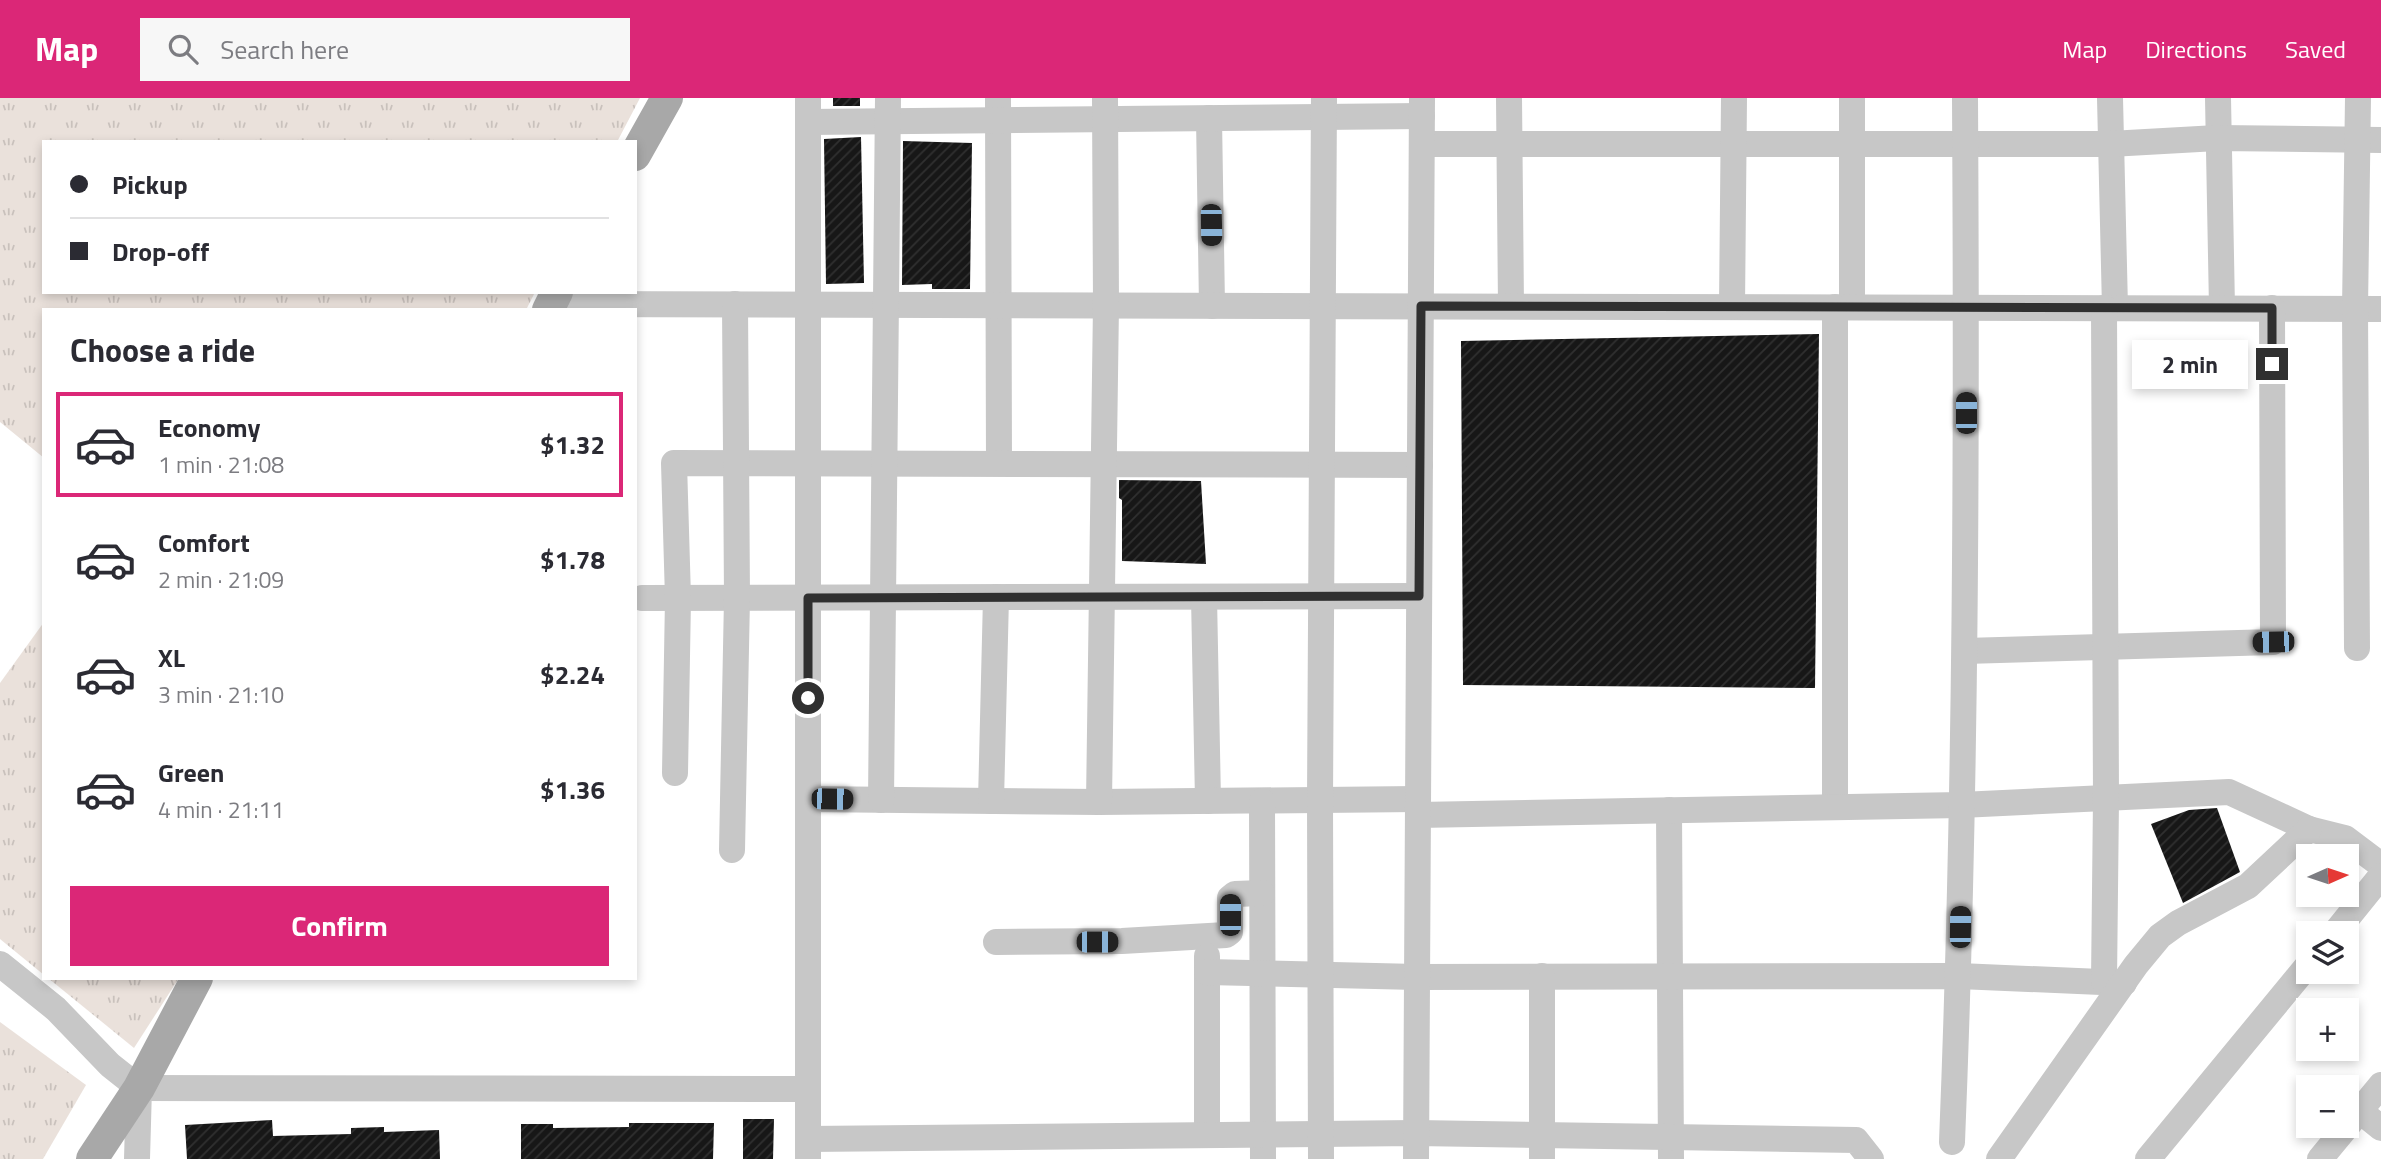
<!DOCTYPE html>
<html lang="en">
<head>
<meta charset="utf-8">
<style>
	body { margin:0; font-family:"Titillium Web",sans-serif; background:#f7f7f7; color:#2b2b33; height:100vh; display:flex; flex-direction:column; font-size:26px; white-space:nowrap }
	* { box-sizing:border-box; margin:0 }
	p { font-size:23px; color:#7c7c81 }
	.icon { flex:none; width:38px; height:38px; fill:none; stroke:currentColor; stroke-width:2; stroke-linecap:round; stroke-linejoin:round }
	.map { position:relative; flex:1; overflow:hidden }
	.sheet { position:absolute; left:42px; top:210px; width:595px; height:672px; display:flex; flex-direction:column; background:#fff; border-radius:0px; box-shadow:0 4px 10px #0003 }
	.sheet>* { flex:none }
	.guide { position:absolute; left:42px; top:42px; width:595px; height:154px; border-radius:0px; box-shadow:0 4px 10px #0003; display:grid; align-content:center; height:154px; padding:0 28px; background:#fff }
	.needle { width:46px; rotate:87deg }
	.tools { position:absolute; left:2296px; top:746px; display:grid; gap:14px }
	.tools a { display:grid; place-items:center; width:63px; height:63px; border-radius:0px; background:#fff; box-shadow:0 4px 10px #0003; font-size:35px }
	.end { position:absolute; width:32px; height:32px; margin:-16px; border:9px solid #303030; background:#fff; box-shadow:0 0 0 4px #fff }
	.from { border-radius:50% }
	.bubble { position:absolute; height:49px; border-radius:0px; background:#fff; box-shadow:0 4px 10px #0003; font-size:23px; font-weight:700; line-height:49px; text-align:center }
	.car { position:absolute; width:21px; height:42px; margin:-21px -10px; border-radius:9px; box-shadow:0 0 5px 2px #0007; background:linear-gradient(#222 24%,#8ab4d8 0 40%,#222 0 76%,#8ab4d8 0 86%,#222 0) }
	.guide b { display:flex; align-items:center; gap:24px; height:66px; font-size:26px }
	.guide b+b { border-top:2px solid #e1e1e2 }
	.guide i { width:18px; height:18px; background:#2b2b33 }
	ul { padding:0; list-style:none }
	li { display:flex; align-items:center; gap:21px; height:105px; margin:0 14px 10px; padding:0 14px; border:4px solid transparent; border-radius:0px }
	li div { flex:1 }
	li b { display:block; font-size:26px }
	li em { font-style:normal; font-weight:700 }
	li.on { border-color:#db2777 }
	li>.icon { width:63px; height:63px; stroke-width:1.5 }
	h2 { padding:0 28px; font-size:32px; line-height:84px }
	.action { display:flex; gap:14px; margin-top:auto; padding:14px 28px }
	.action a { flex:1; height:80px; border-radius:0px; background:#db2777; color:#fff; font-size:28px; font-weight:700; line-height:80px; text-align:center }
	header { display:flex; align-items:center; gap:42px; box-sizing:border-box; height:98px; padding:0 35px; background:#db2777; color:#fff }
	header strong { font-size:33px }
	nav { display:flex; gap:38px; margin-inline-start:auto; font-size:24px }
	.search { width:490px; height:63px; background:#f7f7f7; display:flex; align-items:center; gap:18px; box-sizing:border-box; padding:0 24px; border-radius:0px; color:#7c7c81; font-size:26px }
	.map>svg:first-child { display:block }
	.grass { fill:url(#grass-tufts) }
	.building { fill:url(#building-hatch) }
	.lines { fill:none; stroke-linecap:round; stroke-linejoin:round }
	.minor { stroke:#c7c7c7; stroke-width:26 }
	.major { stroke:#a8a8a8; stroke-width:32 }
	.route { stroke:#303030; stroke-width:9 }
</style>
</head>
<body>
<header>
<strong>Map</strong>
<div class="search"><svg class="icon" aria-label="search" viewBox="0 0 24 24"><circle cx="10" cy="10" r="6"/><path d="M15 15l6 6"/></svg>Search here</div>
<nav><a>Map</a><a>Directions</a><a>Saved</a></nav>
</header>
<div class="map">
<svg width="2381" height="1061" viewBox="0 0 2381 1061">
	<defs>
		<pattern id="grass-tufts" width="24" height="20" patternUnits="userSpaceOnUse" patternTransform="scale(1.75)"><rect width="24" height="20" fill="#eae1db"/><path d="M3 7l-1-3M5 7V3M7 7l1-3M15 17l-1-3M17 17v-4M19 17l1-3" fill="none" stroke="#c9c1bc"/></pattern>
		<pattern id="building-hatch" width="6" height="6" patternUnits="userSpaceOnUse" patternTransform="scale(1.75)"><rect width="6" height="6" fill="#171717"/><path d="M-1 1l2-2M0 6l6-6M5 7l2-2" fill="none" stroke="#303030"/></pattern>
	</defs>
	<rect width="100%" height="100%" fill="#fff"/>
	<g class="grass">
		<polygon points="0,0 640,0 617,44 44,44 44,194 535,194 526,212 44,212 44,360 0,324"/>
		<polygon points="44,524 44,877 0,841 0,585"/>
		<polygon points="48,880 179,880 134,950"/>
		<polygon points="0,924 86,987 43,1061 0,1061"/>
	</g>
	<g class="building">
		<rect x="833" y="0" width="27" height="8"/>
		<polygon points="861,39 864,185 826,186 824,41"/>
		<polygon points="903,43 972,45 970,191 932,191 932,186 902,187"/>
		<polygon points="1819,236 1815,590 1463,587 1461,243"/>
		<polygon points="1119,382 1201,383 1206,466 1122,463 1122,402 1119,400"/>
		<polygon points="2217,710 2240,774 2183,805 2151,726 2189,712"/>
		<polygon points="743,1021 774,1021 773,1061 743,1061"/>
		<polygon points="272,1022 273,1038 351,1036 351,1030 384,1029 384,1034 439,1032 440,1061 187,1061 185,1027"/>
		<polygon points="629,1025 714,1025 713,1061 521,1061 521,1026 553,1026 553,1030 629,1029"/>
	</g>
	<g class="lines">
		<g class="minor">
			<polyline points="998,0 999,365"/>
			<polyline points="1509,0 1511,208"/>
			<polyline points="1852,0 1852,209"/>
			<polyline points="2110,0 2115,210"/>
			<polyline points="2218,0 2222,210"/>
			<polyline points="1209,20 1212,208"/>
			<polyline points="808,24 1422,18"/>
			<polyline points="1422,46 2110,46 2217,40 2381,42"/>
			<polyline points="551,206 2381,211"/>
			<polyline points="1732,209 1734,0"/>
			<polyline points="1204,499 1208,703"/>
			<polyline points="642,500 1419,498"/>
			<polyline points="2357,550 2355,211 2358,0"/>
			<polyline points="1965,553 2273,544 2272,210"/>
			<polyline points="675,675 678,500 674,365 1420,367"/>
			<polyline points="808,701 1099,704 1418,701"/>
			<polyline points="881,702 888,0"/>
			<polyline points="991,703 996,499"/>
			<polyline points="1262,703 1263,1061"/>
			<polyline points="1099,704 1106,207 1105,0"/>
			<polyline points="1835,709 1835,209"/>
			<polyline points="1669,712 1671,1061"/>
			<polyline points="1418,717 1961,707 2229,694 2309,731 2345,740 2381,767"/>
			<polyline points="732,752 737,500 735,206"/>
			<polyline points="2335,835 2381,778"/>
			<polyline points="996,844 1122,843 1226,837 1230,834 1230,800 1235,796 1262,795"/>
			<polyline points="1207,858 1207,1037"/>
			<polyline points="0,866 56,911 110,967 139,990 137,1061"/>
			<polyline points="1207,874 1417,879 1959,878 2124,885"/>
			<polyline points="2104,883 2106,701 2104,210"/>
			<polyline points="139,990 808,991"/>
			<polyline points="2360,1013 2381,1030"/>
			<polyline points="808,1041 1416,1035 1856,1042 1871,1061"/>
			<path d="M1952 1044C1966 696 1967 348 1965 0"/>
			<polyline points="808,1061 808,0"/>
			<polyline points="1321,1061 1320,702 1324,0"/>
			<polyline points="1416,1061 1422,0"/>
			<polyline points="1542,1061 1542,878"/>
			<polyline points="1999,1061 2136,867 2160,838 2178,825 2248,788 2309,731"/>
			<polyline points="2148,1061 2308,867"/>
			<polyline points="2320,1061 2381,987"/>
		</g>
		<g class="major">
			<polyline points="635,57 667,0"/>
			<polyline points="548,212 557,194"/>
			<polyline points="92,1061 139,990 197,880"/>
		</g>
	</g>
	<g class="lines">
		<polyline class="route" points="808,600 808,500 1419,498 1421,208 2272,210 2272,266"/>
	</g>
</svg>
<div class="tools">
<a><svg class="needle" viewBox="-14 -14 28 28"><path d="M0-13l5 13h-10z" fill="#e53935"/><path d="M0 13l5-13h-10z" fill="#7c7c81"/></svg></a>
<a><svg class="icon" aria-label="layers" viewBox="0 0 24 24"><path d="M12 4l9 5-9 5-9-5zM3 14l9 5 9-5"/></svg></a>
<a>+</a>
<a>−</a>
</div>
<i class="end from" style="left:808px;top:600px"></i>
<i class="end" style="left:2272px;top:266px"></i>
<div class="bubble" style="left:2132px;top:242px;width:116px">2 min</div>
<i class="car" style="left:1211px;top:127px;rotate:179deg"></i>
<i class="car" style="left:1966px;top:315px;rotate:0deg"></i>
<i class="car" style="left:2273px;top:544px;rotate:269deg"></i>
<i class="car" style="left:832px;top:701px;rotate:91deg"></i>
<i class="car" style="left:1230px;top:817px;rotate:0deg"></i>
<i class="car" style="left:1960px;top:829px;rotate:1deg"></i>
<i class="car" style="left:1097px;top:844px;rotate:90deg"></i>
<div class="guide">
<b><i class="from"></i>Pickup</b>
<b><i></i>Drop-off</b>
</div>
<section class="sheet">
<h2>Choose a ride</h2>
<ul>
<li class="on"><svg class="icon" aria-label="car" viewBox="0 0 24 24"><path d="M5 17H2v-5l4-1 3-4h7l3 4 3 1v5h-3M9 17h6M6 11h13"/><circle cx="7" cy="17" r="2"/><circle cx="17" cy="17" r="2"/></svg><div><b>Economy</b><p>1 min · 21:08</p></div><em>$1.32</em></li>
<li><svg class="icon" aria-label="car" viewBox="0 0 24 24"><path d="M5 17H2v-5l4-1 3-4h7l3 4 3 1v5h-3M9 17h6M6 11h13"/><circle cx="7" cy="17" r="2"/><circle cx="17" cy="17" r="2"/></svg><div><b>Comfort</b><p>2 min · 21:09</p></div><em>$1.78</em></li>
<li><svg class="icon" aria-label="car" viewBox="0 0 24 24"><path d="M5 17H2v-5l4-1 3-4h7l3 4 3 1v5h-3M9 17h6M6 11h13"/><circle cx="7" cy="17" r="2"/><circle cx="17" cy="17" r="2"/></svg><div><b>XL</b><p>3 min · 21:10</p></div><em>$2.24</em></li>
<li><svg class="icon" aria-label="car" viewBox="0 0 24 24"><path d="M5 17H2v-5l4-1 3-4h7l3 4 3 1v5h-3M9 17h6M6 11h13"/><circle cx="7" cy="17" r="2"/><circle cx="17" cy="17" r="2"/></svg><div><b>Green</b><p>4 min · 21:11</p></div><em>$1.36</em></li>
</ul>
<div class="action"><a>Confirm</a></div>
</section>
</div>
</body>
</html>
